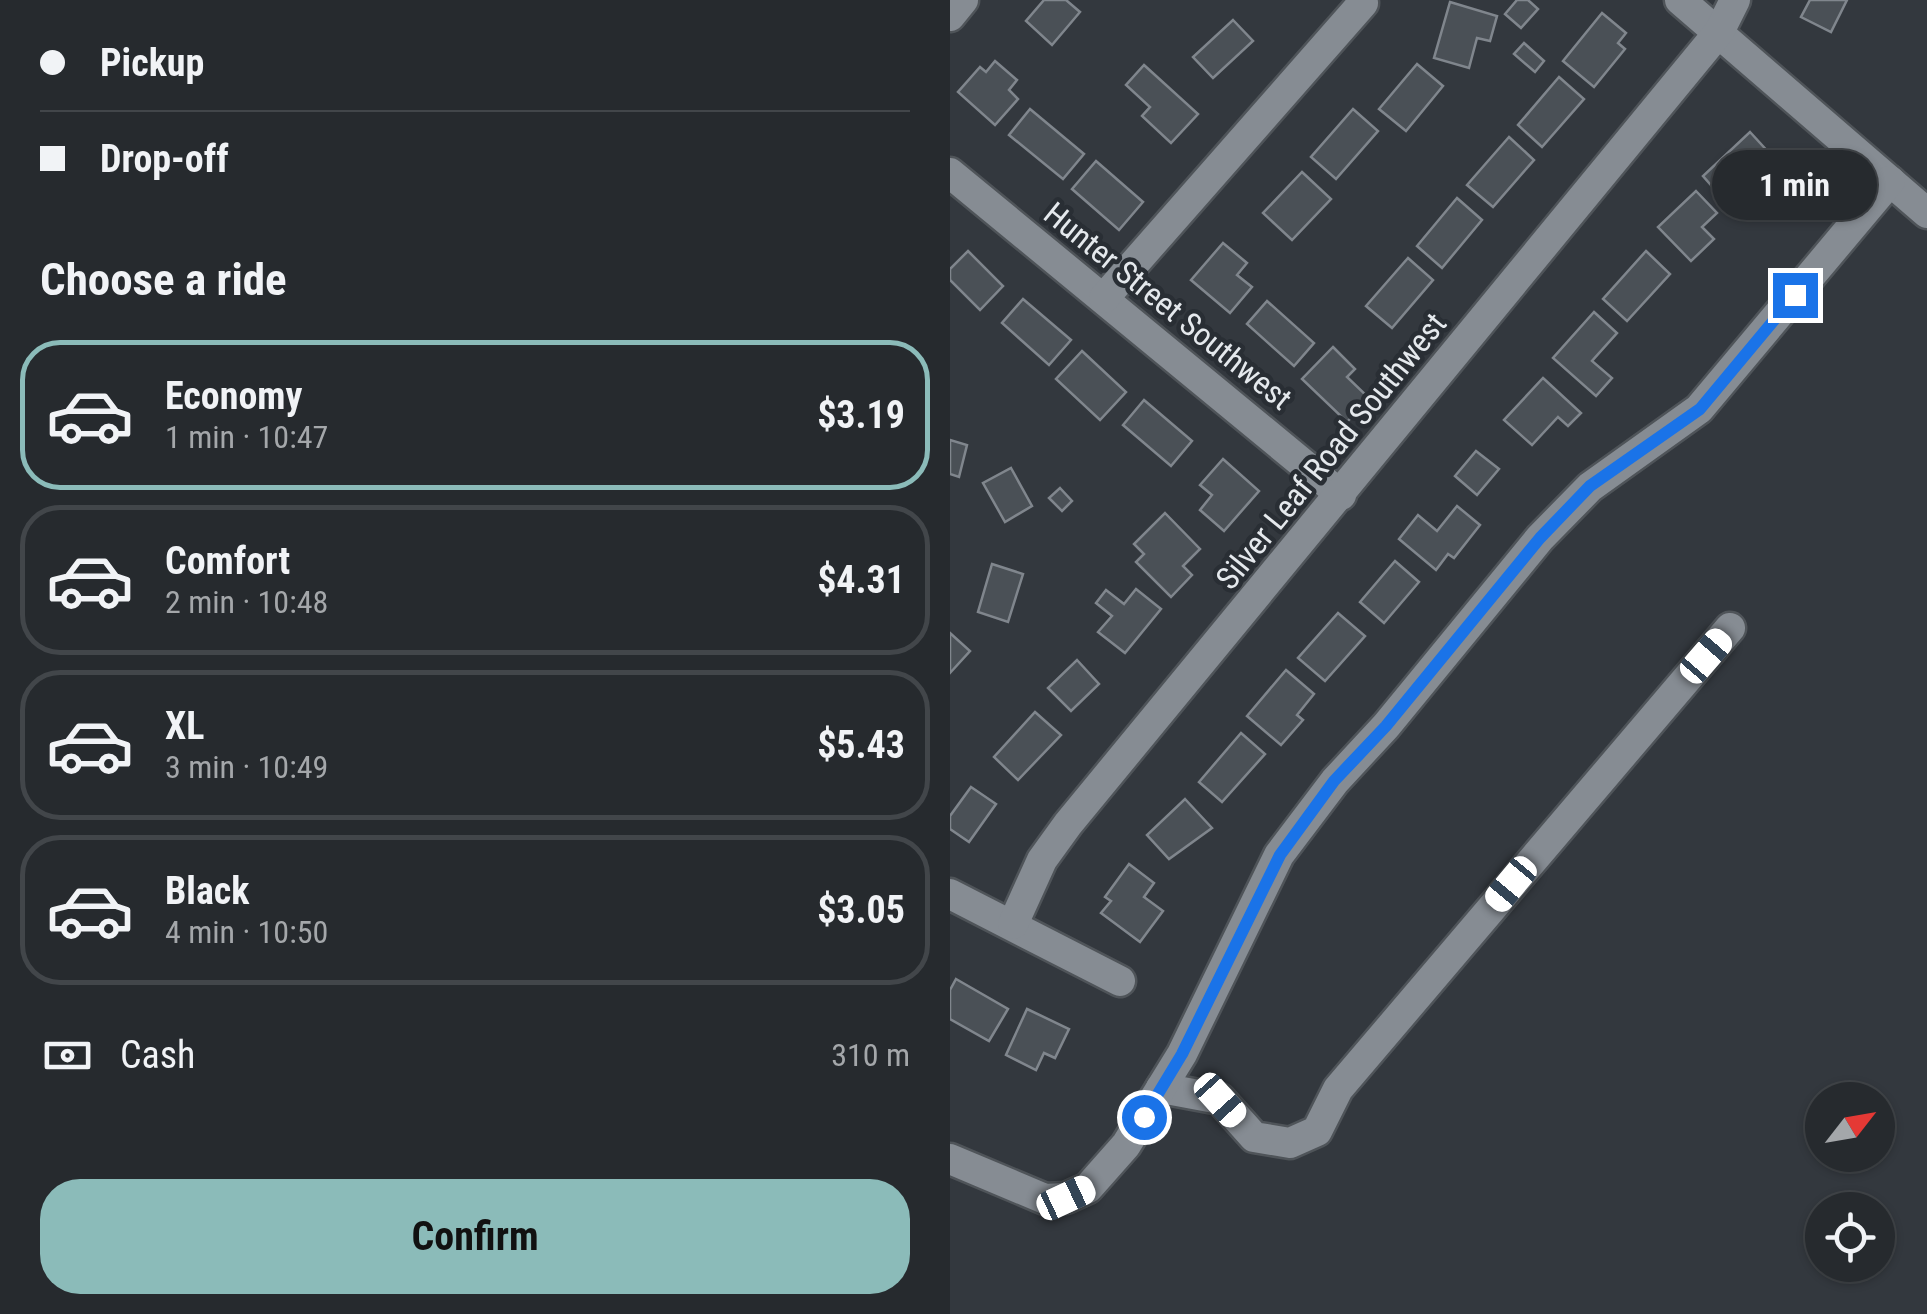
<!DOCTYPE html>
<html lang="en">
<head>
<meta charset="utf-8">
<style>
	body { margin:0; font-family:"Roboto Condensed",sans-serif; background:#2e3236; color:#f1f3f6; height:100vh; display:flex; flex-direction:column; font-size:38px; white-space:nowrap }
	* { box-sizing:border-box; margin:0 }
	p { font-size:32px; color:#a4a7aa }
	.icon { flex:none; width:55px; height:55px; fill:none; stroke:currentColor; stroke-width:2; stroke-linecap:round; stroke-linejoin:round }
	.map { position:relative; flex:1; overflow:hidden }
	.sheet { display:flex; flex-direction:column; background:#262a2e; width:950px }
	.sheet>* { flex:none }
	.top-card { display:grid; align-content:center; height:220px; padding:0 40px; background:#262a2e }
	.needle { width:65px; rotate:59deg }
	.controls { position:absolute; left:855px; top:1082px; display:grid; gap:20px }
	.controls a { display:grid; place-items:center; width:90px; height:90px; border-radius:50%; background:#262a2e; box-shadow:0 2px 8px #0004,0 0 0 2px #42464a; font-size:50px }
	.end { position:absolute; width:45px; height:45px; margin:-22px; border:12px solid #1a73e8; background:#fff; box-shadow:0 0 0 5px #fff }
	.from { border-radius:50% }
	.bubble { position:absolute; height:70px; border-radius:35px; background:#262a2e; box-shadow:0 2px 8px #0004,0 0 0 2px #42464a; font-size:32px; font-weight:700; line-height:70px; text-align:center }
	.car { position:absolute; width:30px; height:60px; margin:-30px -15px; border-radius:12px; box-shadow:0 0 8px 2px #0007; background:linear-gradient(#fff 24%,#345 0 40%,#fff 0 76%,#345 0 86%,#fff 0) }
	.top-card b { display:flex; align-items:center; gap:35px; height:95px; font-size:38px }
	.top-card b+b { border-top:2px solid #42464a }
	.top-card i { width:25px; height:25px; background:#f1f3f6 }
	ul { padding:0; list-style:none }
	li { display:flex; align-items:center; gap:30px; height:150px; margin:0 20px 15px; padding:0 20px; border:5px solid #42464a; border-radius:40px }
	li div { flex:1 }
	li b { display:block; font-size:38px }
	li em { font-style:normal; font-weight:700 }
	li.current { border-color:#8bbbb9 }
	li>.icon { width:90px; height:90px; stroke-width:1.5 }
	h2 { padding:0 40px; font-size:45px; line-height:120px }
	.pay { display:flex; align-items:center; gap:25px; height:110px; padding:0 40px; font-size:38px }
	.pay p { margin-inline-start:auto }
	.button { display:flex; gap:20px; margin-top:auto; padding:20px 40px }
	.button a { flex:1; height:115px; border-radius:40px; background:#8bbbb9; color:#111; font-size:40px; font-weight:700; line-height:115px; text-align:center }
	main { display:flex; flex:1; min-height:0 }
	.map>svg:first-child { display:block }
	.building { fill:#4a5056; stroke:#80868d; stroke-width:2.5 }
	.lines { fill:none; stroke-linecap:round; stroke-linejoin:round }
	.minor-casing { stroke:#4f5459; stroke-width:35 }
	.minor { stroke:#868c93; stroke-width:30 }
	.route { stroke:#1a73e8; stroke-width:12 }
	.labels { text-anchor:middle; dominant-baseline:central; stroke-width:9; stroke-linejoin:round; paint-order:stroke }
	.street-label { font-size:32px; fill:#e5e9ed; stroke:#292e34 }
</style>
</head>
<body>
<main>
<section class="sheet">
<div class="top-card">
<b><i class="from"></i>Pickup</b>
<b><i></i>Drop-off</b>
</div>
<h2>Choose a ride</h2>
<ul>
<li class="current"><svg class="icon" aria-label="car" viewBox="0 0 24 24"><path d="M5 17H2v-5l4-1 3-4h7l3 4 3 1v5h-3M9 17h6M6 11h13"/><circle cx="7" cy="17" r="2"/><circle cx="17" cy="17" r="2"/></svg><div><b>Economy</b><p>1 min · 10:47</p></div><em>$3.19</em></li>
<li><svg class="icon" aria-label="car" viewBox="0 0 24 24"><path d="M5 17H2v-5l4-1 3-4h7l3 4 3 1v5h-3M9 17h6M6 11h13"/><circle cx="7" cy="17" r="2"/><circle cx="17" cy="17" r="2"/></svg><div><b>Comfort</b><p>2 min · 10:48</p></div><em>$4.31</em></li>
<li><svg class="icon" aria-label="car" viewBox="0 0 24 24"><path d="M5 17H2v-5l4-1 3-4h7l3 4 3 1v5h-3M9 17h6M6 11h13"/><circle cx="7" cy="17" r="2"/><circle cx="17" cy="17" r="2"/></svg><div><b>XL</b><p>3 min · 10:49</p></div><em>$5.43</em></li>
<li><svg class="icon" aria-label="car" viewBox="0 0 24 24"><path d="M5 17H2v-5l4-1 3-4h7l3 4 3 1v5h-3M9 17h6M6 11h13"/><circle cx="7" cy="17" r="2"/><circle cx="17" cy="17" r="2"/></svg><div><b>Black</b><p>4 min · 10:50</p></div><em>$3.05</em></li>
</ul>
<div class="pay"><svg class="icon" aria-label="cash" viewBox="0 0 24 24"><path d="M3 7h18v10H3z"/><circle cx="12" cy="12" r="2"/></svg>Cash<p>310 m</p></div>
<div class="button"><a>Confirm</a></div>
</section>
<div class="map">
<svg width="977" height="1314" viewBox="0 0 977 1314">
	<rect width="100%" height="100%" fill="#33383e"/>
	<g class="building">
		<polygon points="94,0 116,0 130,12 102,45 76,21"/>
		<polygon points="567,0 578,0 588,9 571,28 555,14"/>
		<polygon points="860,0 897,0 881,32 851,17"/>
		<polygon points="500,2 547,16 540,41 527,38 519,68 484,58"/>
		<polygon points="652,13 676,33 668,43 675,49 644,87 613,61"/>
		<polygon points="283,20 303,41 263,78 243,57"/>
		<polygon points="574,43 594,61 585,72 564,54"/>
		<polygon points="45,61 67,80 59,90 68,99 45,125 8,92 30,67 36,72"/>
		<polygon points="467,64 493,86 456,131 429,109"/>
		<polygon points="194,65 248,114 221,143 192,116 200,107 176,85"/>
		<polygon points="609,77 634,99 592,147 568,125"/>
		<polygon points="80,109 134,154 113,179 59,135"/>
		<polygon points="403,109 428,131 386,179 361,157"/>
		<polygon points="800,132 821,155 773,199 753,176"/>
		<polygon points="559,137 584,160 543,207 517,185"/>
		<polygon points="146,161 193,202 169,230 122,189"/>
		<polygon points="352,172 381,199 342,240 313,213"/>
		<polygon points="746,191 767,213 752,227 764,239 741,261 708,227"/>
		<polygon points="507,198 532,220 492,268 467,246"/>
		<polygon points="273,243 297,263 287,275 302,287 280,313 241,280"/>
		<polygon points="18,251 53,286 30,310 0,280 0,269"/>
		<polygon points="696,251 720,274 677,321 653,299"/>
		<polygon points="458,258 483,280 442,328 416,306"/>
		<polygon points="73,299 121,340 99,365 52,323"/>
		<polygon points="317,301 364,343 344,366 297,324"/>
		<polygon points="644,312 667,333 642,361 662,378 646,396 603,358"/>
		<polygon points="383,347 405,369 397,377 419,398 397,422 352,379"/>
		<polygon points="132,351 176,392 150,420 106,379"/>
		<polygon points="593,378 631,413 618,426 608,417 582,445 554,420"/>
		<polygon points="194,400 242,441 221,466 173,425"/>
		<polygon points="0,440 17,445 9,477 0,474"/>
		<polygon points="526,451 549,469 527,495 505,476"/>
		<polygon points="273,459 309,491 274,531 250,510 262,495 250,485"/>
		<polygon points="61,468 82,506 55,522 33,483"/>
		<polygon points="110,488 122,501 112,511 99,498"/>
		<polygon points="507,506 530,525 504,558 498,554 486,570 449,539 468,515 487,531"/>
		<polygon points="215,513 250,549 233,566 242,575 221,597 186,562 194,554 184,544"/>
		<polygon points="445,561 469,582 434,623 410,602"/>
		<polygon points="42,564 73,574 58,622 28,612"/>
		<polygon points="186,589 211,609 175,653 148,632 162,616 146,603 156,590 174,604"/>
		<polygon points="388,613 415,636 375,681 348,658"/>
		<polygon points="0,633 20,651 0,673"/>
		<polygon points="127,660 149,684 121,711 98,688"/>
		<polygon points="336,670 364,694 347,715 353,720 331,745 297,716"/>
		<polygon points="85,712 111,735 68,780 44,757"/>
		<polygon points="291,733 315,754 272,802 249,782"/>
		<polygon points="21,787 46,804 19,842 0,829 0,816"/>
		<polygon points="235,799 262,828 219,859 197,835"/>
		<polygon points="179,864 204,883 194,897 213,911 190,942 151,913 161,901 155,897"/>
		<polygon points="6,979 58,1009 39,1041 0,1019 0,990"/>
		<polygon points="77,1009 119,1029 105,1058 94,1053 86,1070 56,1055"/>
	</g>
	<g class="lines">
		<g class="minor-casing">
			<g id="minor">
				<polyline points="730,0 977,213"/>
				<polyline points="0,16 13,0"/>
				<polyline points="0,173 391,495"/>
				<polyline points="154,298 413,3"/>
				<polyline points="0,894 170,981"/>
				<polyline points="63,924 92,860 118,824 769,32 785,0"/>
				<polyline points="211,1088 270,1099 304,1137 340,1143 367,1131 388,1089 780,628"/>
				<polyline points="0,1159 95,1199 116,1198 138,1188 176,1145 232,1054 329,855 385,781 436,726 590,538 640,487 749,409 940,181"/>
			</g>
		</g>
		<use href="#minor" class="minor"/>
	</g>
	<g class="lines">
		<polyline class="route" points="194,1117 232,1054 330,855 384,781 436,726 590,538 640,486 750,409 845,295"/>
	</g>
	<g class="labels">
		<g class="street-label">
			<text transform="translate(218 306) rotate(39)">Hunter Street Southwest</text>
			<text transform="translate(381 451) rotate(-51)">Silver Leaf Road Southwest</text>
		</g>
	</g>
</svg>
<div class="controls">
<a><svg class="needle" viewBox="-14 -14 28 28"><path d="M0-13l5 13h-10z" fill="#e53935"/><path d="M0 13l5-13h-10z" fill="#a4a7aa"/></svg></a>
<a><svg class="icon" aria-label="locate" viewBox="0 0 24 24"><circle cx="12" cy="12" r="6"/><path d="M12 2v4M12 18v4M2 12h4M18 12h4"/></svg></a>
</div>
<i class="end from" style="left:194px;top:1117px"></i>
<i class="end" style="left:845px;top:295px"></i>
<div class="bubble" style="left:762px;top:150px;width:165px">1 min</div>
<i class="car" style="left:756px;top:656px;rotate:41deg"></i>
<i class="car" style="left:561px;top:884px;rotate:220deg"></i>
<i class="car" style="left:270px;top:1100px;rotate:138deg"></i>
<i class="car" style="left:116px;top:1198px;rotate:65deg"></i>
</div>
</main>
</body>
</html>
